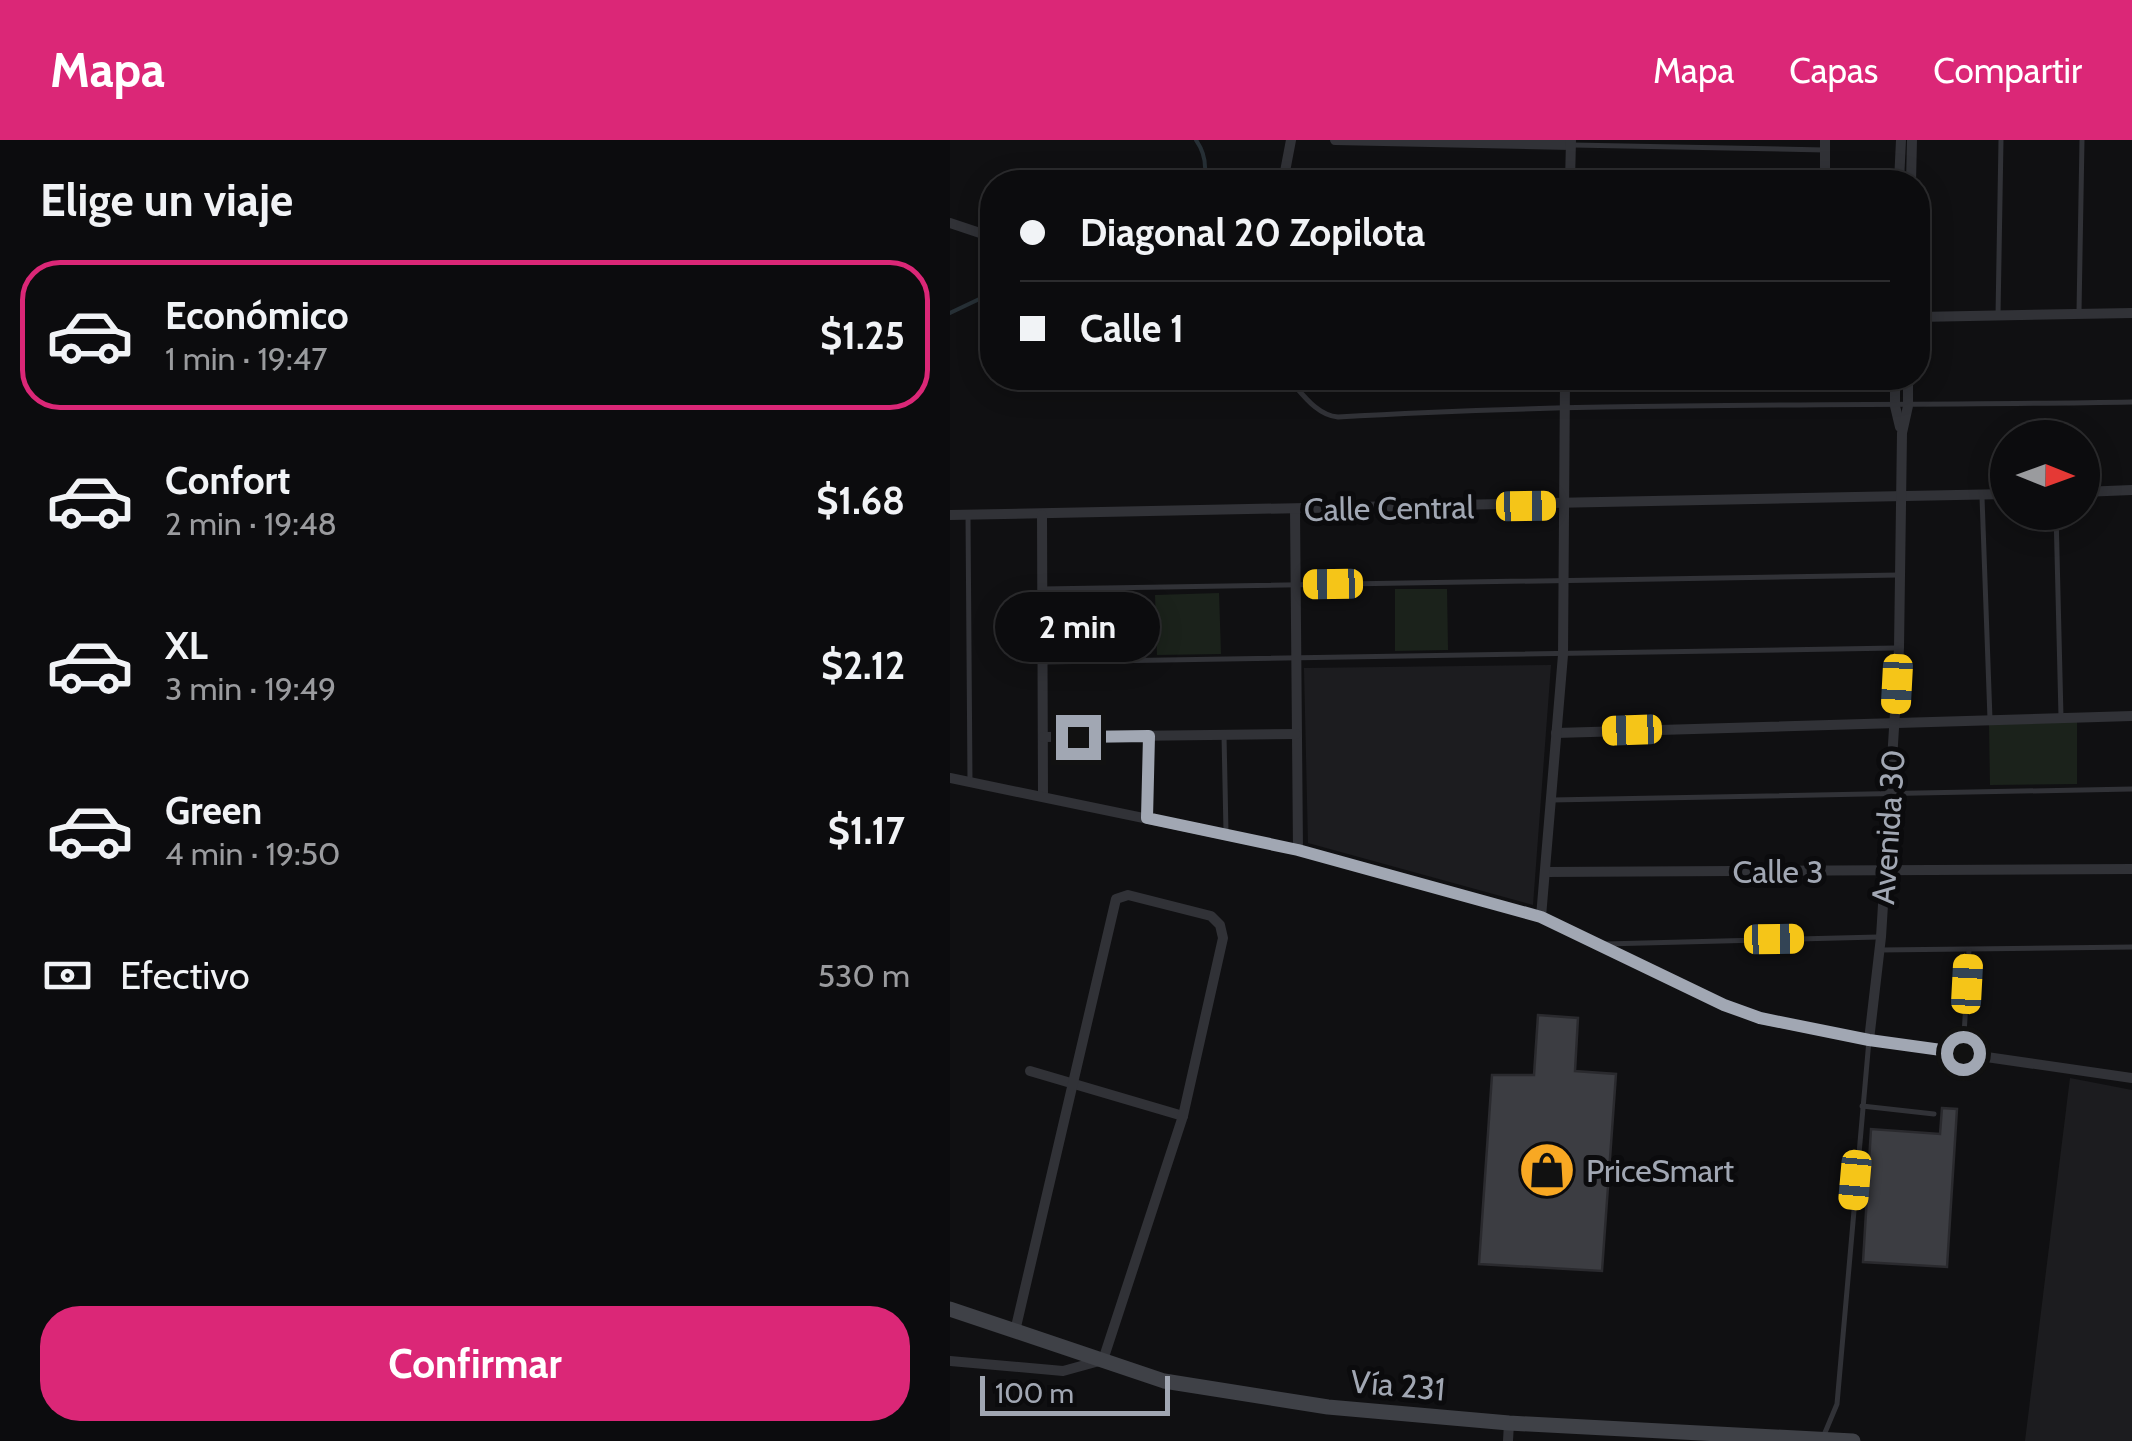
<!DOCTYPE html>
<html lang="es">
<head>
<meta charset="utf-8">
<style>
	body { margin:0; font-family:Cabin,sans-serif; background:#1a1a1c; color:#f1f3f6; height:100vh; display:flex; flex-direction:column; font-size:38px; white-space:nowrap }
	* { box-sizing:border-box; margin:0 }
	p { font-size:32px; color:#9a9b9e }
	.icon { flex:none; width:55px; height:55px; fill:none; stroke:currentColor; stroke-width:2; stroke-linecap:round; stroke-linejoin:round }
	.map { position:relative; flex:1; overflow:hidden }
	.side { display:flex; flex-direction:column; background:#0c0c0e; width:950px }
	.side>* { flex:none }
	.hud { position:absolute; left:30px; top:30px; width:950px; height:220px; border-radius:40px; box-shadow:0 5px 25px #0003,0 0 0 2px #2c2c2e; display:grid; align-content:center; height:220px; padding:0 40px; background:#0c0c0e }
	.needle { width:65px; rotate:91deg }
	.tools { position:absolute; left:1040px; top:280px; display:grid; gap:20px }
	.tools a { display:grid; place-items:center; width:110px; height:110px; border-radius:50%; background:#0c0c0e; box-shadow:0 5px 25px #0003,0 0 0 2px #2c2c2e; font-size:50px }
	.scale { position:absolute; left:30px; bottom:25px; width:190px; box-sizing:border-box; padding-left:10px; border:5px solid #a1a7b3; border-top:0; font-size:28px; line-height:35px; white-space:nowrap; color:#a1a7b3; -webkit-text-stroke:8px #0b0b0d; paint-order:stroke }
	.end { position:absolute; width:45px; height:45px; margin:-22px; border:12px solid #a1a7b3; background:#111; box-shadow:0 0 0 5px #111 }
	.from { border-radius:50% }
	.bubble { position:absolute; height:70px; border-radius:35px; background:#0c0c0e; box-shadow:0 5px 25px #0003,0 0 0 2px #2c2c2e; font-size:32px; font-weight:700; line-height:70px; text-align:center }
	.car { position:absolute; width:30px; height:60px; margin:-30px -15px; border-radius:12px; box-shadow:0 0 8px 2px #0007; background:linear-gradient(#f5c518 24%,#345 0 40%,#f5c518 0 76%,#345 0 86%,#f5c518 0) }
	.hud b { display:flex; align-items:center; gap:35px; height:95px; font-size:38px }
	.hud b+b { border-top:2px solid #2c2c2e }
	.hud i { width:25px; height:25px; background:#f1f3f6 }
	ul { padding:0; list-style:none }
	li { display:flex; align-items:center; gap:30px; height:150px; margin:0 20px 15px; padding:0 20px; border:5px solid transparent; border-radius:40px }
	li div { flex:1 }
	li b { display:block; font-size:38px }
	li em { font-style:normal; font-weight:700 }
	li.on { border-color:#db2777 }
	li>.icon { width:90px; height:90px; stroke-width:1.5 }
	h2 { padding:0 40px; font-size:45px; line-height:120px }
	.pay { display:flex; align-items:center; gap:25px; height:110px; padding:0 40px; font-size:38px }
	.pay p { margin-inline-start:auto }
	.primary-button { display:flex; gap:20px; margin-top:auto; padding:20px 40px }
	.primary-button a { flex:1; height:115px; border-radius:40px; background:#db2777; color:#fff; font-size:40px; font-weight:700; line-height:115px; text-align:center }
	header { display:flex; align-items:center; gap:60px; box-sizing:border-box; height:140px; padding:0 50px; background:#db2777; color:#fff }
	header strong { font-size:48px }
	nav { display:flex; gap:55px; margin-inline-start:auto; font-size:35px }
	main { display:flex; flex:1; min-height:0 }
	.map>svg:first-child { display:block }
	.built { fill:#1c1c1f }
	.green { fill:#1b221b }
	.lines { fill:none; stroke-linecap:round; stroke-linejoin:round }
	.stream { stroke:#273036; stroke-width:4 }
	.building { fill:#3c3d42; stroke:#2a2a2e; stroke-width:2.5 }
	.lane { stroke:#313237; stroke-width:5 }
	.street { stroke:#313237; stroke-width:10 }
	.secondary { stroke:#3f4147; stroke-width:15 }
	.route { stroke:#a1a7b3; stroke-width:12 }
	.labels { text-anchor:middle; dominant-baseline:central; stroke-width:10; stroke-linejoin:round; paint-order:stroke }
	.street-label { font-size:32px; fill:#a1a7b3; stroke:#0b0b0d }
	.poi-label { font-size:32px; fill:#a1a7b3; stroke:#0b0b0d; text-anchor:start }
</style>
</head>
<body>
<header>
<strong>Mapa</strong>
<nav><a>Mapa</a><a>Capas</a><a>Compartir</a></nav>
</header>
<main>
<section class="side">
<h2>Elige un viaje</h2>
<ul>
<li class="on"><svg class="icon" aria-label="car" viewBox="0 0 24 24"><path d="M5 17H2v-5l4-1 3-4h7l3 4 3 1v5h-3M9 17h6M6 11h13"/><circle cx="7" cy="17" r="2"/><circle cx="17" cy="17" r="2"/></svg><div><b>Económico</b><p>1 min · 19:47</p></div><em>$1.25</em></li>
<li><svg class="icon" aria-label="car" viewBox="0 0 24 24"><path d="M5 17H2v-5l4-1 3-4h7l3 4 3 1v5h-3M9 17h6M6 11h13"/><circle cx="7" cy="17" r="2"/><circle cx="17" cy="17" r="2"/></svg><div><b>Confort</b><p>2 min · 19:48</p></div><em>$1.68</em></li>
<li><svg class="icon" aria-label="car" viewBox="0 0 24 24"><path d="M5 17H2v-5l4-1 3-4h7l3 4 3 1v5h-3M9 17h6M6 11h13"/><circle cx="7" cy="17" r="2"/><circle cx="17" cy="17" r="2"/></svg><div><b>XL</b><p>3 min · 19:49</p></div><em>$2.12</em></li>
<li><svg class="icon" aria-label="car" viewBox="0 0 24 24"><path d="M5 17H2v-5l4-1 3-4h7l3 4 3 1v5h-3M9 17h6M6 11h13"/><circle cx="7" cy="17" r="2"/><circle cx="17" cy="17" r="2"/></svg><div><b>Green</b><p>4 min · 19:50</p></div><em>$1.17</em></li>
</ul>
<div class="pay"><svg class="icon" aria-label="cash" viewBox="0 0 24 24"><path d="M3 7h18v10H3z"/><circle cx="12" cy="12" r="2"/></svg>Efectivo<p>530 m</p></div>
<div class="primary-button"><a>Confirmar</a></div>
</section>
<div class="map">
<svg width="1182" height="1301" viewBox="0 0 1182 1301">
	<rect width="100%" height="100%" fill="#101012"/>
	<g class="built">
		<polygon points="601,525 583,765 358,703 354,528"/>
		<polygon points="1120,938 1182,950 1182,1301 1075,1301"/>
	</g>
	<g class="green">
		<polygon points="445,449 497,449 498,510 445,511"/>
		<polygon points="269,453 271,514 207,515 205,455"/>
		<polygon points="1127,581 1127,644 1040,645 1039,582"/>
	</g>
	<g class="lines">
		<g class="stream">
			<path d="M246 0C255 13 257 28 253 42"/>
			<polyline points="0,173 42,153"/>
		</g>
	</g>
	<g class="building">
		<polygon points="588,875 628,878 625,931 666,934 652,1131 529,1124 542,935 584,935"/>
		<polygon points="992,968 1007,969 997,1127 913,1122 921,989 990,994"/>
	</g>
	<g class="lines">
		<g class="lane">
			<polyline points="623,5 875,10"/>
			<polyline points="1129,172 1132,0"/>
			<polyline points="1048,176 1051,0"/>
			<path d="M338 238C352 253 366 275 388 277 653 261 917 267 1182 262"/>
			<polyline points="1032,357 1040,579"/>
			<polyline points="1106,372 1111,577"/>
			<polyline points="18,375 20,642"/>
			<polyline points="92,449 949,435"/>
			<polyline points="93,522 946,508"/>
			<polyline points="274,595 276,692"/>
			<polyline points="601,660 1182,649"/>
			<polyline points="197,677 199,596"/>
			<polyline points="655,804 928,797"/>
			<polyline points="930,810 1182,807"/>
			<polyline points="1013,912 1019,810"/>
			<polyline points="912,966 984,974"/>
			<polyline points="874,1295 887,1264 919,900"/>
		</g>
		<g class="street">
			<polyline points="385,0 621,5"/>
			<polyline points="333,42 341,0"/>
			<polyline points="620,42 621,0"/>
			<polyline points="875,42 875,0"/>
			<polyline points="949,42 951,0"/>
			<polyline points="961,42 962,0"/>
			<polyline points="0,83 42,97"/>
			<polyline points="968,177 1182,173"/>
			<polyline points="945,238 945,266 950,287"/>
			<polyline points="1132,352 1182,350"/>
			<polyline points="345,370 348,710"/>
			<polyline points="0,375 1058,354"/>
			<polyline points="92,375 93,655"/>
			<polyline points="606,593 1182,576"/>
			<polyline points="93,597 346,594"/>
			<polyline points="0,638 348,710 591,777 774,865 811,879 919,900 1182,938"/>
			<polyline points="595,732 1182,729"/>
			<polyline points="591,777 613,515 615,238"/>
			<polyline points="919,900 931,797 949,508 952,293 958,266 958,238"/>
			<polyline points="80,931 233,976"/>
			<polyline points="0,1221 113,1231 153,1220 233,976 273,798 270,785 261,776 178,755 166,759 65,1191"/>
			<polyline points="558,1301 559,1283"/>
		</g>
		<polyline class="secondary" points="0,1169 214,1241 378,1267 559,1283 903,1301"/>
	</g>
	<g class="lines">
		<polyline class="route" points="128,597 199,596 197,678 348,710 591,777 774,865 810,878 919,900 1013,913"/>
	</g>
	<defs>
		<g id="shop-disc" transform="scale(2.875)"><circle r="9.5" fill="#f8a823" stroke="#0b0b0d"/><path d="M-5-2.5h2.3a2.7 3.5 0 0 1 5.4 0H5L5.5 6h-11ZM-1.5-2.5h3a1.5 2.3 0 0 0-3 0Z" fill="#111"/></g>
	</defs>
	<g fill-rule="evenodd">
		<use href="#shop-disc" x="597" y="1030"/>
	</g>
	<g class="labels">
		<g class="street-label">
			<text transform="translate(439 368) rotate(-1)">Calle Central</text>
			<text transform="translate(938 687) rotate(-86)">Avenida 30</text>
			<text x="828" y="731">Calle 3</text>
			<text transform="translate(448 1245) rotate(5)">Vía 231</text>
		</g>
		<g class="poi-label">
			<text x="636" y="1030">PriceSmart</text>
		</g>
	</g>
</svg>
<div class="tools">
<a><svg class="needle" viewBox="-14 -14 28 28"><path d="M0-13l5 13h-10z" fill="#e53935"/><path d="M0 13l5-13h-10z" fill="#9a9b9e"/></svg></a>
</div>
<div class="scale">100 m</div>
<i class="end from" style="left:1013px;top:913px"></i>
<i class="end" style="left:128px;top:597px"></i>
<div class="bubble" style="left:45px;top:452px;width:165px">2 min</div>
<i class="car" style="left:576px;top:366px;rotate:89deg"></i>
<i class="car" style="left:383px;top:444px;rotate:269deg"></i>
<i class="car" style="left:947px;top:544px;rotate:183deg"></i>
<i class="car" style="left:682px;top:590px;rotate:268deg"></i>
<i class="car" style="left:824px;top:799px;rotate:89deg"></i>
<i class="car" style="left:1017px;top:844px;rotate:3deg"></i>
<i class="car" style="left:905px;top:1040px;rotate:185deg"></i>
<div class="hud">
<b><i class="from"></i>Diagonal 20 Zopilota</b>
<b><i></i>Calle 1</b>
</div>
</div>
</main>
</body>
</html>
